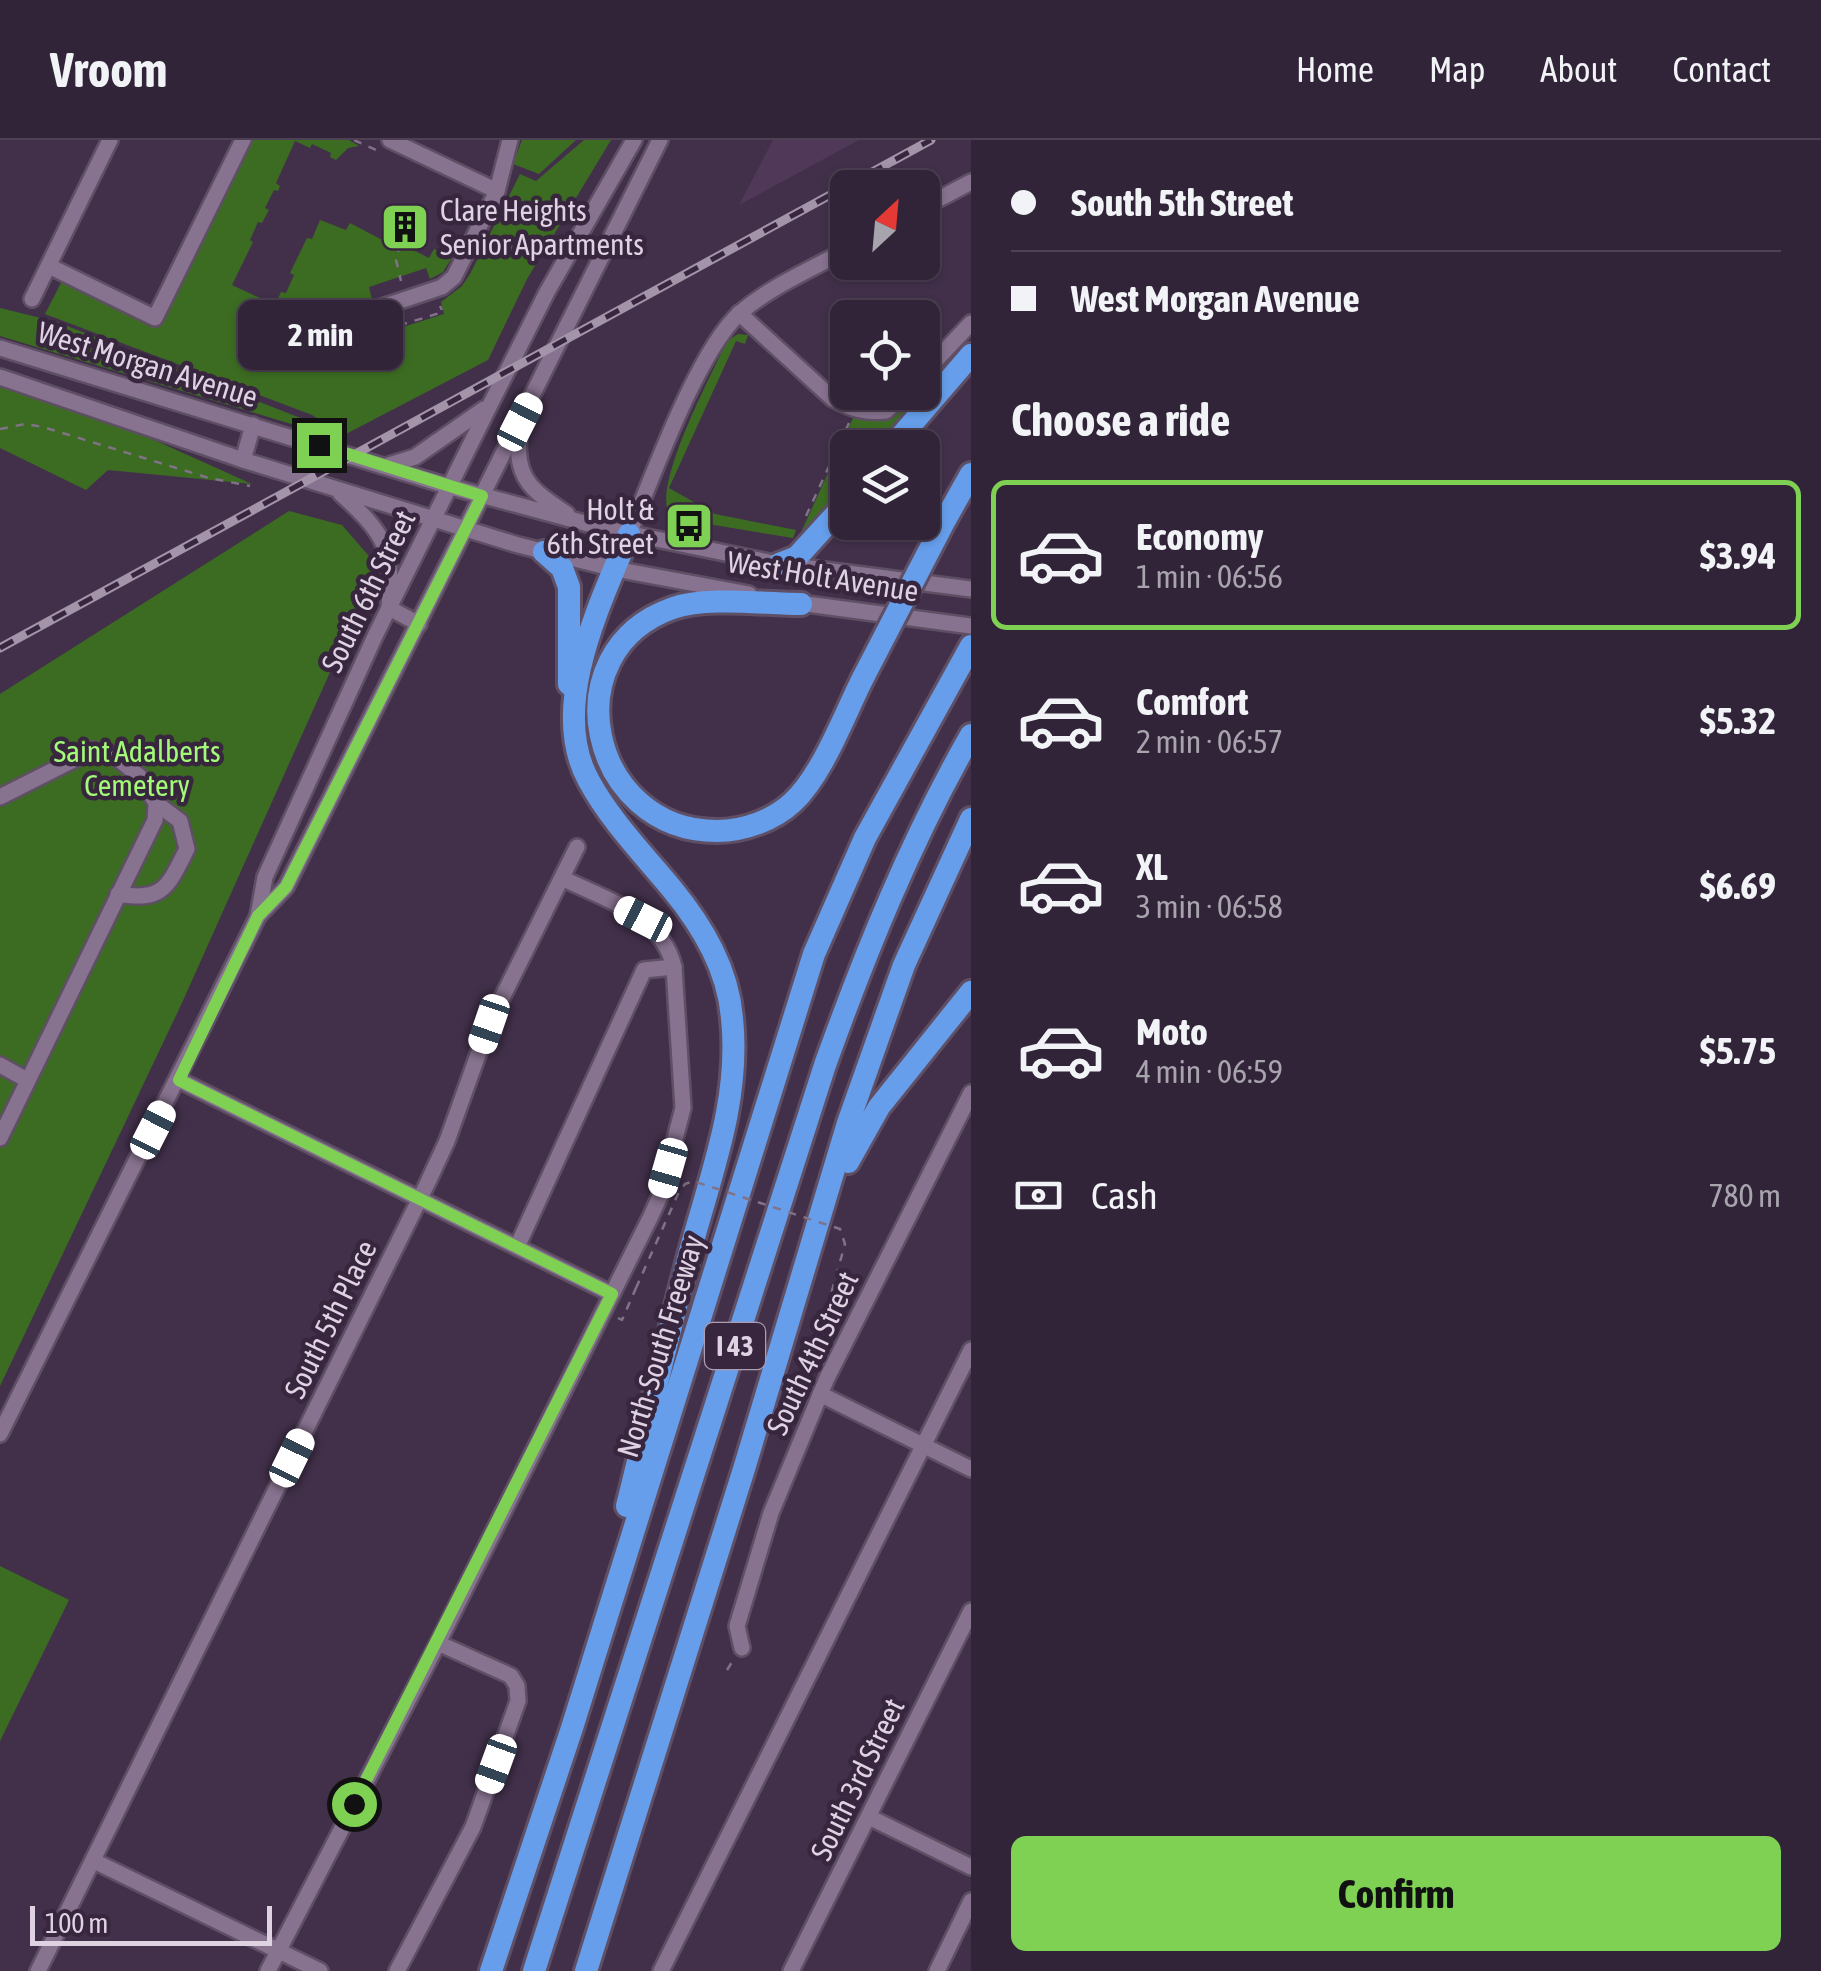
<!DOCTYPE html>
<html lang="en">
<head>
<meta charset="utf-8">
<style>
	body { margin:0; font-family:"Asap Condensed",sans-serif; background:#3d3043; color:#f1f3f6; height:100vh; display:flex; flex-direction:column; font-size:38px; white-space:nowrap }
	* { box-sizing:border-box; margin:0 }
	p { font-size:32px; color:#a8a4ae }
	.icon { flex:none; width:55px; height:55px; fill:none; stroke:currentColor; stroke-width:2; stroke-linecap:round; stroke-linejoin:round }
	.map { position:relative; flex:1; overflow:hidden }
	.panel { display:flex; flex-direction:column; background:#322438; width:850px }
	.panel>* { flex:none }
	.hud { display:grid; align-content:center; height:220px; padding:0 40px; background:#322438 }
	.needle { width:65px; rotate:26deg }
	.tools { position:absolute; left:830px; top:30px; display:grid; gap:20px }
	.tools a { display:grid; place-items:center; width:110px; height:110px; border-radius:15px; background:#322438; box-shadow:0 2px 8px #0004,0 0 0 2px #4d4153; font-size:50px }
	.scale { position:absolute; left:30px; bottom:25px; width:242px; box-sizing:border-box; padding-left:10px; border:5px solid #ded2e3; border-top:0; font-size:28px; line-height:35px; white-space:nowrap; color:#ded2e3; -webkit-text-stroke:8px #38263f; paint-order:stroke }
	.end { position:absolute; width:45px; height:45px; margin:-22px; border:12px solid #7ed153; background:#111; box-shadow:0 0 0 5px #111 }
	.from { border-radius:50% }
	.bubble { position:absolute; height:70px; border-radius:15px; background:#322438; box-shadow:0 2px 8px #0004,0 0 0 2px #4d4153; font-size:32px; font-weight:700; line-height:70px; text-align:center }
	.car { position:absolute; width:30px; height:60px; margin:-30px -15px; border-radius:12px; box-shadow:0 0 8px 2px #0007; background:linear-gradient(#fff 24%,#345 0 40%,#fff 0 76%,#345 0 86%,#fff 0) }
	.hud b { display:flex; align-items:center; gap:35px; height:95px; font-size:38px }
	.hud b+b { border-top:2px solid #4d4153 }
	.hud i { width:25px; height:25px; background:#f1f3f6 }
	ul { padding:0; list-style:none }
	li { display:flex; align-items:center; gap:30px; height:150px; margin:0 20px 15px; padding:0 20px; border:5px solid transparent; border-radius:15px }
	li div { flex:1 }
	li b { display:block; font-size:38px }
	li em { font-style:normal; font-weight:700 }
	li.current { border-color:#7ed153 }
	li>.icon { width:90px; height:90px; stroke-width:1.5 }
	h2 { padding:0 40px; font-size:45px; line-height:120px }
	.pay { display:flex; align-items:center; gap:25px; height:110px; padding:0 40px; font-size:38px }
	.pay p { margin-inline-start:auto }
	.action { display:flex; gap:20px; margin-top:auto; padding:20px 40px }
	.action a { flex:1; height:115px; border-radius:15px; background:#7ed153; color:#111; font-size:40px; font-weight:700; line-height:115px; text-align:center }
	header { display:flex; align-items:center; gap:60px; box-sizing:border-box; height:140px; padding:0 50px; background:#322438; border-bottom:2px solid #4d4153 }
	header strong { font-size:48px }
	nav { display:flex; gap:55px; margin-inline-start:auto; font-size:35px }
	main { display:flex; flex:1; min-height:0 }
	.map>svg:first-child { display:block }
	.built { fill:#4f3858 }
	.green { fill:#3c6c22 }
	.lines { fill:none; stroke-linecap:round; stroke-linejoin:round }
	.minor-casing { stroke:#5f4f65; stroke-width:20 }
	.highway-casing { stroke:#5f4f65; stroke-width:28 }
	.path { stroke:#817288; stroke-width:2.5; stroke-dasharray:8 8; stroke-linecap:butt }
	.minor { stroke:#87728f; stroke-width:15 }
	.highway { stroke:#669eeb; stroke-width:22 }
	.rail-casing { stroke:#a394a9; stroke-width:9 }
	.rail { stroke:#38263f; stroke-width:5; stroke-dasharray:15; stroke-linecap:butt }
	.highway-bridge-casing { stroke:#5f4f65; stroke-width:28; stroke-linecap:butt }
	.path-bridge { stroke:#817288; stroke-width:2.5; stroke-dasharray:8 8; stroke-linecap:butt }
	.highway-bridge { stroke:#669eeb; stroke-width:22 }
	.route { stroke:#7ed153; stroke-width:12 }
	.labels { text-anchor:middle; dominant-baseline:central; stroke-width:9; stroke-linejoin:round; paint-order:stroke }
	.shield { fill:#38263f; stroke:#ac9eb2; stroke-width:2.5 }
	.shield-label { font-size:28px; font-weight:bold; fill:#ded2e3 }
	.poi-label { font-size:30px; fill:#ded2e3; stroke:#38263f; text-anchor:start }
	.street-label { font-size:30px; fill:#ded2e3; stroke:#38263f }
	.park-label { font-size:30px; fill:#a2fa78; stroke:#38263f }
</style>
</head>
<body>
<header>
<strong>Vroom</strong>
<nav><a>Home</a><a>Map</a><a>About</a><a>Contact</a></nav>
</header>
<main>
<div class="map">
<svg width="971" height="1831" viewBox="0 0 971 1831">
	<rect width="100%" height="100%" fill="#42304a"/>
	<polygon class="built" points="773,0 859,0 739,65"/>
	<g class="green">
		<polygon points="251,0 349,0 359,6 348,8 336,20 330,17 331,13 312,4 310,8 295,1 276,43 280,46 278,51 274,50 265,68 269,70 262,83 258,82 250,100 253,102 232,145 275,165 281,152 286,153 294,135 290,133 307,98 312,99 320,80 346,90 350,83 390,104 393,100 429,118 434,109 453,116 443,132 430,139 426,128 369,147 372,160 367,161 371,179 378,178 384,193 444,174 441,162 462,146 470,134 520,34 536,41 584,0 611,0 527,139 488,220 344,295 312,275 45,174 62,141 158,186"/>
		<polygon points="522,0 576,0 539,34 513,24"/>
		<polygon points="0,168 57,182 303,279 341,299 0,196"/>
		<path d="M738 194 748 195 745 204 736 201 669 348 715 374 796 390 793 398 690 381 673 371 669 374C653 343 712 234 727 201Z"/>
		<polygon points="0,246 152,299 252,344 108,330 86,350 0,308"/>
		<path d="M911 260 916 264 881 307 848 308 847 350 816 389 798 399 853 278C876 283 895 277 911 260Z"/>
		<polygon points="289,371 342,385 374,422 361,463 181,865 0,1246 0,554"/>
		<polygon points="0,1426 69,1460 0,1601"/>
	</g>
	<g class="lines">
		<g class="minor-casing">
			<g id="minor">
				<polyline points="390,0 497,51"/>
				<polyline points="922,68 971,42"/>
				<polyline points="49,126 155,178 243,0"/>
				<polyline points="32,159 110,0"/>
				<polyline points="373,170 442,147 454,137 497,51 510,0"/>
				<path d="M739 173 833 259C852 269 864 273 886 271L907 252"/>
				<polyline points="0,208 451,347 607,389 779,424 971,449"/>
				<polyline points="922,235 971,183"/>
				<polyline points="0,237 243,320 518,405 615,429 749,454"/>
				<path d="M519 289C515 338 528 348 567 374"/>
				<polyline points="243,320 253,285"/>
				<polyline points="389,325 415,317 484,269"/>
				<path d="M340 353C385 394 393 407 389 468L419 484"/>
				<path d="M629 394C652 338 698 210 740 173 771 146 812 129 848 109"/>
				<polyline points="792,462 971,486"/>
				<polyline points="0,657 93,610 111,613 139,636 156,663 155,680 0,998"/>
				<path d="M118 754C164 762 168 746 187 709L180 681 156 663"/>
				<polyline points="258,776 286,747 660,0"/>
				<polyline points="0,925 27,940"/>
				<polyline points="179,940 612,1154"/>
				<polyline points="517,1107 644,830 674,827"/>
				<polyline points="820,1254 971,1329"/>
				<polyline points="0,1294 258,776 265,737 376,494 491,263 547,152 634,0"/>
				<polyline points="742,1508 737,1486 771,1373 827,1238 971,953"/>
				<polyline points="869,1677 971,1727"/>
				<polyline points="94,1721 320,1831"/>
				<polyline points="38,1831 428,1042 447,1001 489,884 577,707"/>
				<path d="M268 1831 438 1503 650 1078 660 1056 683 968 674 827C662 775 606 760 562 738"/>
				<polyline points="397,1831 473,1687 518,1561 517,1546 511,1536 438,1503"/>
				<polyline points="661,1831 971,1210"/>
				<polyline points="791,1831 971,1471"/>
				<polyline points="937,1831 971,1761"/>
			</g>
		</g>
		<g class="highway-casing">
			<g id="highway">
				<polyline points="891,308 971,215"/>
				<polyline points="945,380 971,334"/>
				<polyline points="544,412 562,428 569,447 569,544"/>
				<polyline points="779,424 797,417 848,361"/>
				<path d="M801 464C764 464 707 456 673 468 550 511 589 691 717 691 744 691 774 680 793 662 823 634 845 573 864 536"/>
				<polyline points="848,1022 879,967 971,852"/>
				<path d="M627 1366C647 1285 666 1204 687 1123 708 1041 741 964 732 878 728 829 703 787 672 749 644 715 610 680 589 641 548 568 600 464 629 394"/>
				<polyline points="491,1831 572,1588 814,814 865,698 971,506"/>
				<path d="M534 1831 825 925C866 811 911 700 971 595"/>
				<polyline points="586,1831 744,1329 848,983 904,825 971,679"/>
			</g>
		</g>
		<g class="path">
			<polyline points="354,0 376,10"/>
			<polyline points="400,104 396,120 401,141"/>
			<polyline points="384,190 443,172 440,166"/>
			<polyline points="830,208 848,239"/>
			<polyline points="0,289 25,284 43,287 209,338 250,346"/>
			<polyline points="806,376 849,283"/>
			<polyline points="402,392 400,397 403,397"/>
			<polyline points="618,1178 622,1180 636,1148"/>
			<polyline points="811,1232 818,1201"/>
			<polyline points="727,1530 734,1519"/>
		</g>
		<use href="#minor" class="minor"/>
		<use href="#highway" class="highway"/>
		<g class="rail-casing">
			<polyline id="rail" points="0,508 931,0"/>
		</g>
		<use href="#rail" class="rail"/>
		<g class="highway-bridge-casing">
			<polyline id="highway-bridge" points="864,536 945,380"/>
		</g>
		<polyline class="path-bridge" points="636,1148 678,1054 685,1044 693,1041 840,1089 845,1104 818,1201"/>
		<use href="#highway-bridge" class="highway-bridge"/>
	</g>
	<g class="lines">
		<polyline class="route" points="319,305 482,356 286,747 258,776 179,940 612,1154 354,1664"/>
	</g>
	<defs>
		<g id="building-square" transform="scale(2.5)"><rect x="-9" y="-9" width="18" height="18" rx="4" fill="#7ed153" stroke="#38263f"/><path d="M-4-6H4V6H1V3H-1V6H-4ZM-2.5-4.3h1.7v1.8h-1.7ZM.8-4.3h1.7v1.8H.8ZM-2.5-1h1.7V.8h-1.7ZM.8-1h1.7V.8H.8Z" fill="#111"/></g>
		<g id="bus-square" transform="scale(2.5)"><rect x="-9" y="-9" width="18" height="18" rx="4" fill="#7ed153" stroke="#38263f"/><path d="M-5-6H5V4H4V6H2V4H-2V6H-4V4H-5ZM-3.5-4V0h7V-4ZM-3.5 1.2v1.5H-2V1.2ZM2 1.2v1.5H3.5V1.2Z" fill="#111"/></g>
	</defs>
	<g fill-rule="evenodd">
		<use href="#building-square" x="405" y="87"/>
		<use href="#bus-square" x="689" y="386"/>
	</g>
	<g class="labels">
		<rect class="shield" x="705" y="1183" width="60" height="46" rx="8"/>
		<g class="shield-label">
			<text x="735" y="1206">I 43</text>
		</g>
		<g class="poi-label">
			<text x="440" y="70">Clare Heights<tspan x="440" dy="34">Senior Apartments</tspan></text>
			<text x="654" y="369" text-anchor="end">Holt &amp;<tspan x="654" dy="34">6th Street</tspan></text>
		</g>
		<g class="street-label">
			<text transform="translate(148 224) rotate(17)">West Morgan Avenue</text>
			<text transform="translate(823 436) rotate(9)">West Holt Avenue</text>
			<text transform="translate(368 451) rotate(-64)">South 6th Street</text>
			<text transform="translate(330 1179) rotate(-64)">South 5th Place</text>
			<text transform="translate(660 1206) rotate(-73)">North-South Freeway</text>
			<text transform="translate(812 1213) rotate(-65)">South 4th Street</text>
			<text transform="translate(857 1639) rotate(-64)">South 3rd Street</text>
		</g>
		<g class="park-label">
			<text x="137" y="611">Saint Adalberts<tspan x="137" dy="34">Cemetery</tspan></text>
		</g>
	</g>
</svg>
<div class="tools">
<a><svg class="needle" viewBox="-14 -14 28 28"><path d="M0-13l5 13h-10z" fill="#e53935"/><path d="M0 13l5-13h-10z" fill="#a8a4ae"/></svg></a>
<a><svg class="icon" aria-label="locate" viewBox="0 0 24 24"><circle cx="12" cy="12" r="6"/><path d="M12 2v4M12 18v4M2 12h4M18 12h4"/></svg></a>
<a><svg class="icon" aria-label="layers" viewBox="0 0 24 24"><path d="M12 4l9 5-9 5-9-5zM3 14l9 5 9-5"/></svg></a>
</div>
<div class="scale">100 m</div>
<i class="end from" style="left:354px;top:1664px"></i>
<i class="end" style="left:319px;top:305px"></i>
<div class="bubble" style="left:238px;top:160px;width:165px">2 min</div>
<i class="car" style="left:520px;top:282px;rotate:27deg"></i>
<i class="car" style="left:643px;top:779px;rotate:297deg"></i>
<i class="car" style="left:489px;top:884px;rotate:199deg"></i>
<i class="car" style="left:153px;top:990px;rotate:27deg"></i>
<i class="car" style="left:668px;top:1028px;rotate:196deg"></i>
<i class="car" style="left:292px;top:1318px;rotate:26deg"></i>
<i class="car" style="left:496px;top:1624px;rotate:200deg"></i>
</div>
<section class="panel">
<div class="hud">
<b><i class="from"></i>South 5th Street</b>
<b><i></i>West Morgan Avenue</b>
</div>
<h2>Choose a ride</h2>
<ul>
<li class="current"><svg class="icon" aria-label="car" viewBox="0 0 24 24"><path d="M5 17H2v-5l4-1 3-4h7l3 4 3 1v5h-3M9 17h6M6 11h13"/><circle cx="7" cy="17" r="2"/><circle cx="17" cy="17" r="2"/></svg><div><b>Economy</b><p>1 min · 06:56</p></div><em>$3.94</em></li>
<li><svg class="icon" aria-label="car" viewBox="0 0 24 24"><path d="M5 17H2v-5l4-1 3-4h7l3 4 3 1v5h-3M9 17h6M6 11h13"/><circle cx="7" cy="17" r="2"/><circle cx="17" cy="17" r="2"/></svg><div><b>Comfort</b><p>2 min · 06:57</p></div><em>$5.32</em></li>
<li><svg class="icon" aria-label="car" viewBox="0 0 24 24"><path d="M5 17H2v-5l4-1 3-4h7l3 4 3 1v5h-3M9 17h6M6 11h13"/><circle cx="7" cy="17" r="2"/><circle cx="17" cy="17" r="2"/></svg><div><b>XL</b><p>3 min · 06:58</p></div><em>$6.69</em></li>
<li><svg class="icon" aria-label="car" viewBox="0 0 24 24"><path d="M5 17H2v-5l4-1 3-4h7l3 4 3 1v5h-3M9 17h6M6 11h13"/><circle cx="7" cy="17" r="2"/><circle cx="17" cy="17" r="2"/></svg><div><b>Moto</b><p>4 min · 06:59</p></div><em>$5.75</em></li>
</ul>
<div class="pay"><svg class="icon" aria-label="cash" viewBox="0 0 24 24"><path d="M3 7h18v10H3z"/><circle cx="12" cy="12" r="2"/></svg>Cash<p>780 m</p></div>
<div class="action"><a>Confirm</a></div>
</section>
</main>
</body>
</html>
